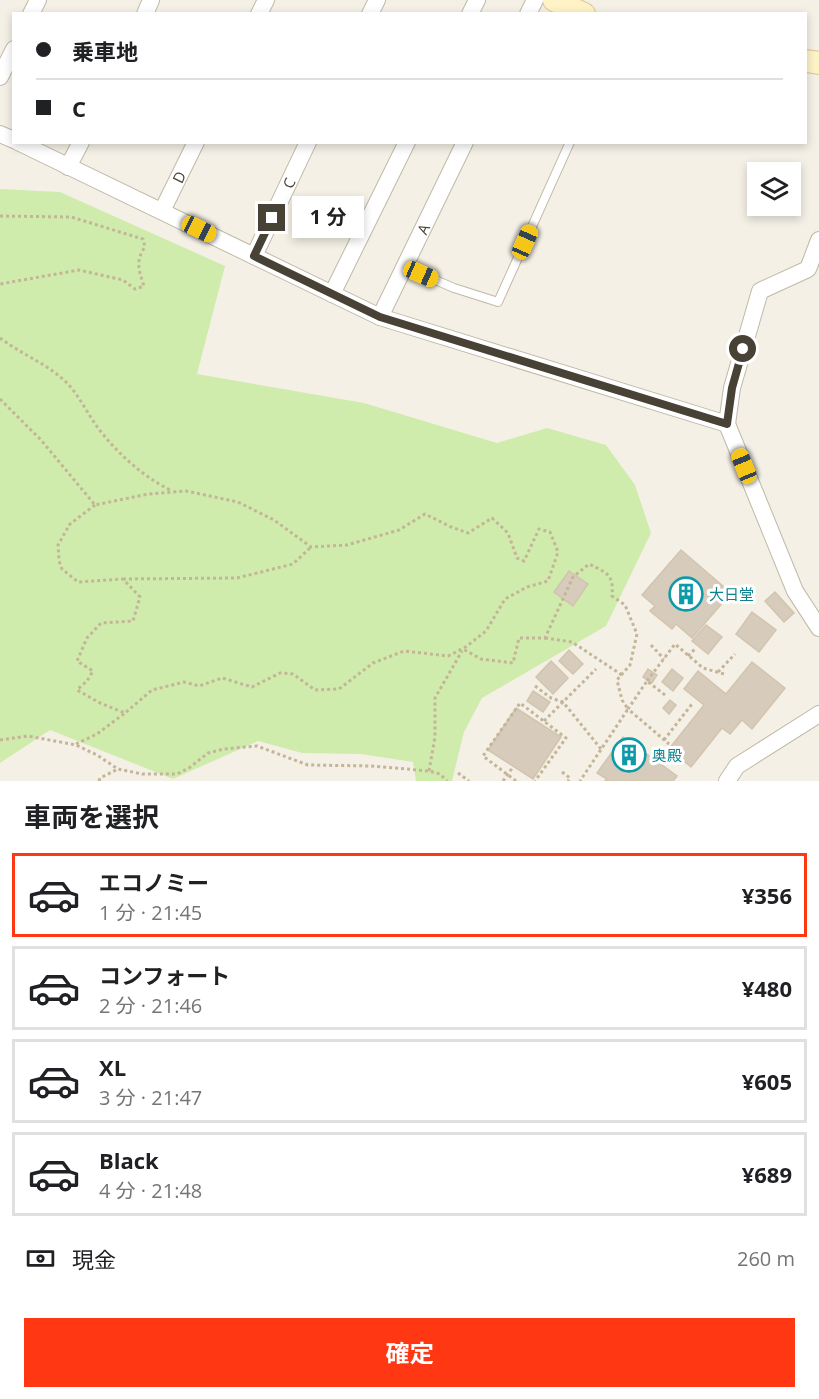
<!DOCTYPE html>
<html lang="ja">
<head>
<meta charset="utf-8">
<style>
	body { margin:0; font-family:"Open Sans","Noto Sans JP",sans-serif; background:#f2f2f2; color:#202124; height:100vh; display:flex; flex-direction:column; font-size:22px; white-space:nowrap }
	* { box-sizing:border-box; margin:0 }
	p { font-size:20px; color:#757577 }
	.icon { flex:none; width:33px; height:33px; fill:none; stroke:currentColor; stroke-width:2; stroke-linecap:round; stroke-linejoin:round }
	.map { position:relative; height:781px; overflow:hidden }
	.side { display:flex; flex-direction:column; background:#fff; flex:1 }
	.side>* { flex:none }
	.guide { position:absolute; left:12px; top:12px; width:795px; height:132px; border-radius:0px; box-shadow:0 3px 9px #0003; display:grid; align-content:center; height:132px; padding:0 24px; background:#fff }
	.controls { position:absolute; left:747px; top:162px; display:grid; gap:12px }
	.controls a { display:grid; place-items:center; width:54px; height:54px; border-radius:0px; background:#fff; box-shadow:0 3px 9px #0003; font-size:30px }
	.end { position:absolute; width:27px; height:27px; margin:-14px; border:8px solid #484135; background:#fff; box-shadow:0 0 0 3px #fff }
	.from { border-radius:50% }
	.bubble { position:absolute; height:42px; border-radius:0px; background:#fff; box-shadow:0 3px 9px #0003; font-size:20px; font-weight:700; line-height:42px; text-align:center }
	.car { position:absolute; width:18px; height:36px; margin:-18px -9px; border-radius:8px; box-shadow:0 0 4px 2px #0007; background:linear-gradient(#f5c518 24%,#345 0 40%,#f5c518 0 76%,#345 0 86%,#f5c518 0) }
	.guide b { display:flex; align-items:center; gap:21px; height:57px; font-size:22px }
	.guide b+b { border-top:2px solid #e0e0e0 }
	.guide i { width:15px; height:15px; background:#202124 }
	ul { padding:0; list-style:none }
	li { display:flex; align-items:center; gap:18px; height:84px; margin:0 12px 9px; padding:0 12px; border:3px solid #e0e0e0; border-radius:0px }
	li div { flex:1 }
	li b { display:block; font-size:22px }
	li em { font-style:normal; font-weight:700 }
	li.selected { border-color:#ff3813 }
	li>.icon { width:54px; height:54px; stroke-width:1.5 }
	h2 { padding:0 24px; font-size:27px; line-height:72px }
	.pay { display:flex; align-items:center; gap:15px; height:66px; padding:0 24px; font-size:22px }
	.pay p { margin-inline-start:auto }
	.action { display:flex; gap:12px; margin-top:auto; padding:12px 24px }
	.action a { flex:1; height:69px; border-radius:0px; background:#ff3813; color:#fff; font-size:24px; font-weight:700; line-height:69px; text-align:center }
	.map>svg:first-child { display:block }
	.green { fill:#cfecac }
	.building { fill:#d7ccbb; stroke:#d2c4ae; stroke-width:1.5 }
	.lines { fill:none; stroke-linecap:round; stroke-linejoin:round }
	.lane-casing { stroke:#c1b8a8; stroke-width:10 }
	.street-casing { stroke:#c1b8a8; stroke-width:18 }
	.secondary-casing { stroke:#d8c593; stroke-width:24 }
	.path { stroke:#c4b598; stroke-width:3; stroke-dasharray:3 3; stroke-linecap:butt }
	.lane { stroke:#fff; stroke-width:8 }
	.street { stroke:#fff; stroke-width:16 }
	.secondary { stroke:#fff2c6; stroke-width:22 }
	.route { stroke:#484135; stroke-width:8 }
	.labels { text-anchor:middle; dominant-baseline:central; stroke-width:6; stroke-linejoin:round; paint-order:stroke }
	.street-label { font-size:15px; fill:#484135; stroke:#fff }
	.culture-label { font-size:15px; fill:#0d838f; stroke:#fff; text-anchor:start }
</style>
</head>
<body>
<div class="map">
<svg width="819" height="781" viewBox="0 0 819 781">
	<rect width="100%" height="100%" fill="#f4f0e6"/>
	<polygon class="green" points="0,189 60,192 225,266 197,374 364,403 497,443 547,428 606,445 635,485 651,533 606,626 482,698 464,732 452,781 416,781 413,762 361,754 302,753 258,741 173,779 50,730 0,763"/>
	<g class="building">
		<polygon points="681,550 731,593 692,638 676,624 672,629 650,611 655,606 642,595"/>
		<polygon points="569,571 588,584 573,606 554,592"/>
		<polygon points="775,592 794,613 784,622 765,601"/>
		<polygon points="752,612 776,630 759,652 736,634"/>
		<polygon points="706,625 722,637 708,654 692,641"/>
		<polygon points="569,650 583,664 573,674 559,661"/>
		<polygon points="551,661 568,678 553,694 536,677"/>
		<polygon points="752,662 785,688 752,729 742,720 730,734 722,728 691,767 669,749 704,705 684,689 698,671 726,694"/>
		<polygon points="648,669 657,675 652,683 643,677"/>
		<polygon points="672,669 683,678 673,691 662,682"/>
		<polygon points="533,691 550,702 543,712 527,701"/>
		<polygon points="670,700 676,705 669,714 663,708"/>
		<polygon points="516,708 561,737 533,779 488,750"/>
		<polygon points="623,737 677,776 673,781 605,781 607,779 597,773"/>
	</g>
	<g class="lines">
		<g class="lane-casing">
			<polyline id="lane" points="405,267 454,288 498,302 570,142"/>
		</g>
		<g class="street-casing">
			<g id="street">
				<polyline points="31,14 38,0"/>
				<polyline points="145,14 151,0"/>
				<polyline points="259,14 266,0"/>
				<polyline points="370,14 377,0"/>
				<polyline points="470,14 477,0"/>
				<polyline points="528,14 535,0"/>
				<polyline points="0,77 14,49"/>
				<polyline points="0,134 14,140"/>
				<polyline points="18,142 380,317 727,424 795,591 819,628"/>
				<polyline points="68,167 81,142"/>
				<path id="s1" d="M162 211 196 142"/>
				<path id="s2" d="M254 256 308 142"/>
				<polyline points="332,294 407,142"/>
				<path id="s3" d="M380 317 465 142"/>
				<polyline points="727,424 732,388 760,291 808,269 819,240"/>
				<polyline points="727,781 737,766 819,714"/>
			</g>
		</g>
		<g class="secondary-casing">
			<g id="secondary">
				<polyline points="554,0 584,14"/>
				<polyline points="806,61 819,63"/>
			</g>
		</g>
		<g class="path">
			<path d="M0 216 71 217 143 239 145 247C135 261 139 271 144 286L135 289 123 280 79 270 0 284"/>
			<path d="M0 338C21 354 46 363 66 382 79 395 87 413 98 428 118 454 142 476 172 491"/>
			<path d="M0 399 41 440 95 505 148 494 186 491 238 502 274 520 311 547 347 545 399 530 425 514 451 527 468 533 492 518 508 533 517 558 524 561 539 529 550 532 558 552 548 581 527 587 505 599 486 631 463 649 481 659 513 663 519 638H545L573 577 589 564C607 573 614 574 612 596L625 605 637 634 630 665 617 680 622 700 628 709 580 781"/>
			<polyline points="95,505 70,524 58,545 59,561 62,569 78,582 123,579 140,597 133,621 101,623 87,638 77,661 93,671 87,681 77,690 100,703 125,713 152,690 184,682 199,686 222,678 252,687 280,673 293,674 315,690 339,689 373,663 404,651 448,656 462,649"/>
			<polyline points="123,579 237,578 293,564 311,547"/>
			<polyline points="545,638 572,642 622,675"/>
			<polyline points="651,645 664,659"/>
			<polyline points="688,656 696,648"/>
			<polyline points="718,672 735,654"/>
			<polyline points="647,681 675,644 703,668 724,674"/>
			<polyline points="535,686 551,698 563,702 601,749"/>
			<polyline points="665,695 647,681 628,709 669,744"/>
			<polyline points="544,721 596,669"/>
			<polyline points="0,740 28,736 76,745 97,755 118,769 142,774 177,774 189,768 208,753 224,749 257,746 308,765 371,766 429,771 440,774 447,781"/>
			<polyline points="664,740 692,704"/>
			<polyline points="76,744 97,734 125,713"/>
			<polyline points="429,771 435,737 435,698 462,651"/>
			<polyline points="562,772 570,778 568,781"/>
			<polyline points="458,773 469,781"/>
			<polyline points="99,781 100,778 118,769"/>
			<polyline points="503,781 513,767"/>
			<polyline points="516,781 483,756 520,703 566,738 535,781"/>
		</g>
		<use href="#lane" class="lane"/>
		<use href="#street" class="street"/>
		<use href="#secondary" class="secondary"/>
	</g>
	<g class="lines">
		<polyline class="route" points="272,218 254,256 380,317 727,424 732,388 743,349"/>
	</g>
	<defs>
		<g id="building-ring" transform="scale(1.725)"><circle r="9.5" fill="#fff" stroke="#0f9aa8" stroke-width="1.5"/><path d="M-4-6H4V6H1V3H-1V6H-4ZM-2.5-4.3h1.7v1.8h-1.7ZM.8-4.3h1.7v1.8H.8ZM-2.5-1h1.7V.8h-1.7ZM.8-1h1.7V.8H.8Z" fill="#0f9aa8"/></g>
	</defs>
	<g fill-rule="evenodd">
		<use href="#building-ring" x="686" y="594"/>
		<use href="#building-ring" x="629" y="755"/>
	</g>
	<g class="labels">
		<g class="street-label">
			<text stroke="none"><textPath href="#s1" startOffset="38">D</textPath></text>
			<text stroke="none"><textPath href="#s2" startOffset="81">C</textPath></text>
			<text stroke="none"><textPath href="#s3" startOffset="98">A</textPath></text>
		</g>
		<g class="culture-label">
			<text x="709" y="594">大日堂</text>
			<text x="652" y="755">奥殿</text>
		</g>
	</g>
</svg>
<div class="controls">
<a><svg class="icon" aria-label="layers" viewBox="0 0 24 24"><path d="M12 4l9 5-9 5-9-5zM3 14l9 5 9-5"/></svg></a>
</div>
<i class="end from" style="left:743px;top:349px"></i>
<i class="end" style="left:272px;top:218px"></i>
<div class="bubble" style="left:292px;top:196px;width:72px">1 分</div>
<i class="car" style="left:199px;top:229px;rotate:116deg"></i>
<i class="car" style="left:525px;top:242px;rotate:24deg"></i>
<i class="car" style="left:421px;top:274px;rotate:114deg"></i>
<i class="car" style="left:744px;top:466px;rotate:338deg"></i>
<div class="guide">
<b><i class="from"></i>乗車地</b>
<b><i></i>C</b>
</div>
</div>
<section class="side">
<h2>車両を選択</h2>
<ul>
<li class="selected"><svg class="icon" aria-label="car" viewBox="0 0 24 24"><path d="M5 17H2v-5l4-1 3-4h7l3 4 3 1v5h-3M9 17h6M6 11h13"/><circle cx="7" cy="17" r="2"/><circle cx="17" cy="17" r="2"/></svg><div><b>エコノミー</b><p>1 分 · 21:45</p></div><em>¥356</em></li>
<li><svg class="icon" aria-label="car" viewBox="0 0 24 24"><path d="M5 17H2v-5l4-1 3-4h7l3 4 3 1v5h-3M9 17h6M6 11h13"/><circle cx="7" cy="17" r="2"/><circle cx="17" cy="17" r="2"/></svg><div><b>コンフォート</b><p>2 分 · 21:46</p></div><em>¥480</em></li>
<li><svg class="icon" aria-label="car" viewBox="0 0 24 24"><path d="M5 17H2v-5l4-1 3-4h7l3 4 3 1v5h-3M9 17h6M6 11h13"/><circle cx="7" cy="17" r="2"/><circle cx="17" cy="17" r="2"/></svg><div><b>XL</b><p>3 分 · 21:47</p></div><em>¥605</em></li>
<li><svg class="icon" aria-label="car" viewBox="0 0 24 24"><path d="M5 17H2v-5l4-1 3-4h7l3 4 3 1v5h-3M9 17h6M6 11h13"/><circle cx="7" cy="17" r="2"/><circle cx="17" cy="17" r="2"/></svg><div><b>Black</b><p>4 分 · 21:48</p></div><em>¥689</em></li>
</ul>
<div class="pay"><svg class="icon" aria-label="cash" viewBox="0 0 24 24"><path d="M3 7h18v10H3z"/><circle cx="12" cy="12" r="2"/></svg>現金<p>260 m</p></div>
<div class="action"><a>確定</a></div>
</section>
</body>
</html>
